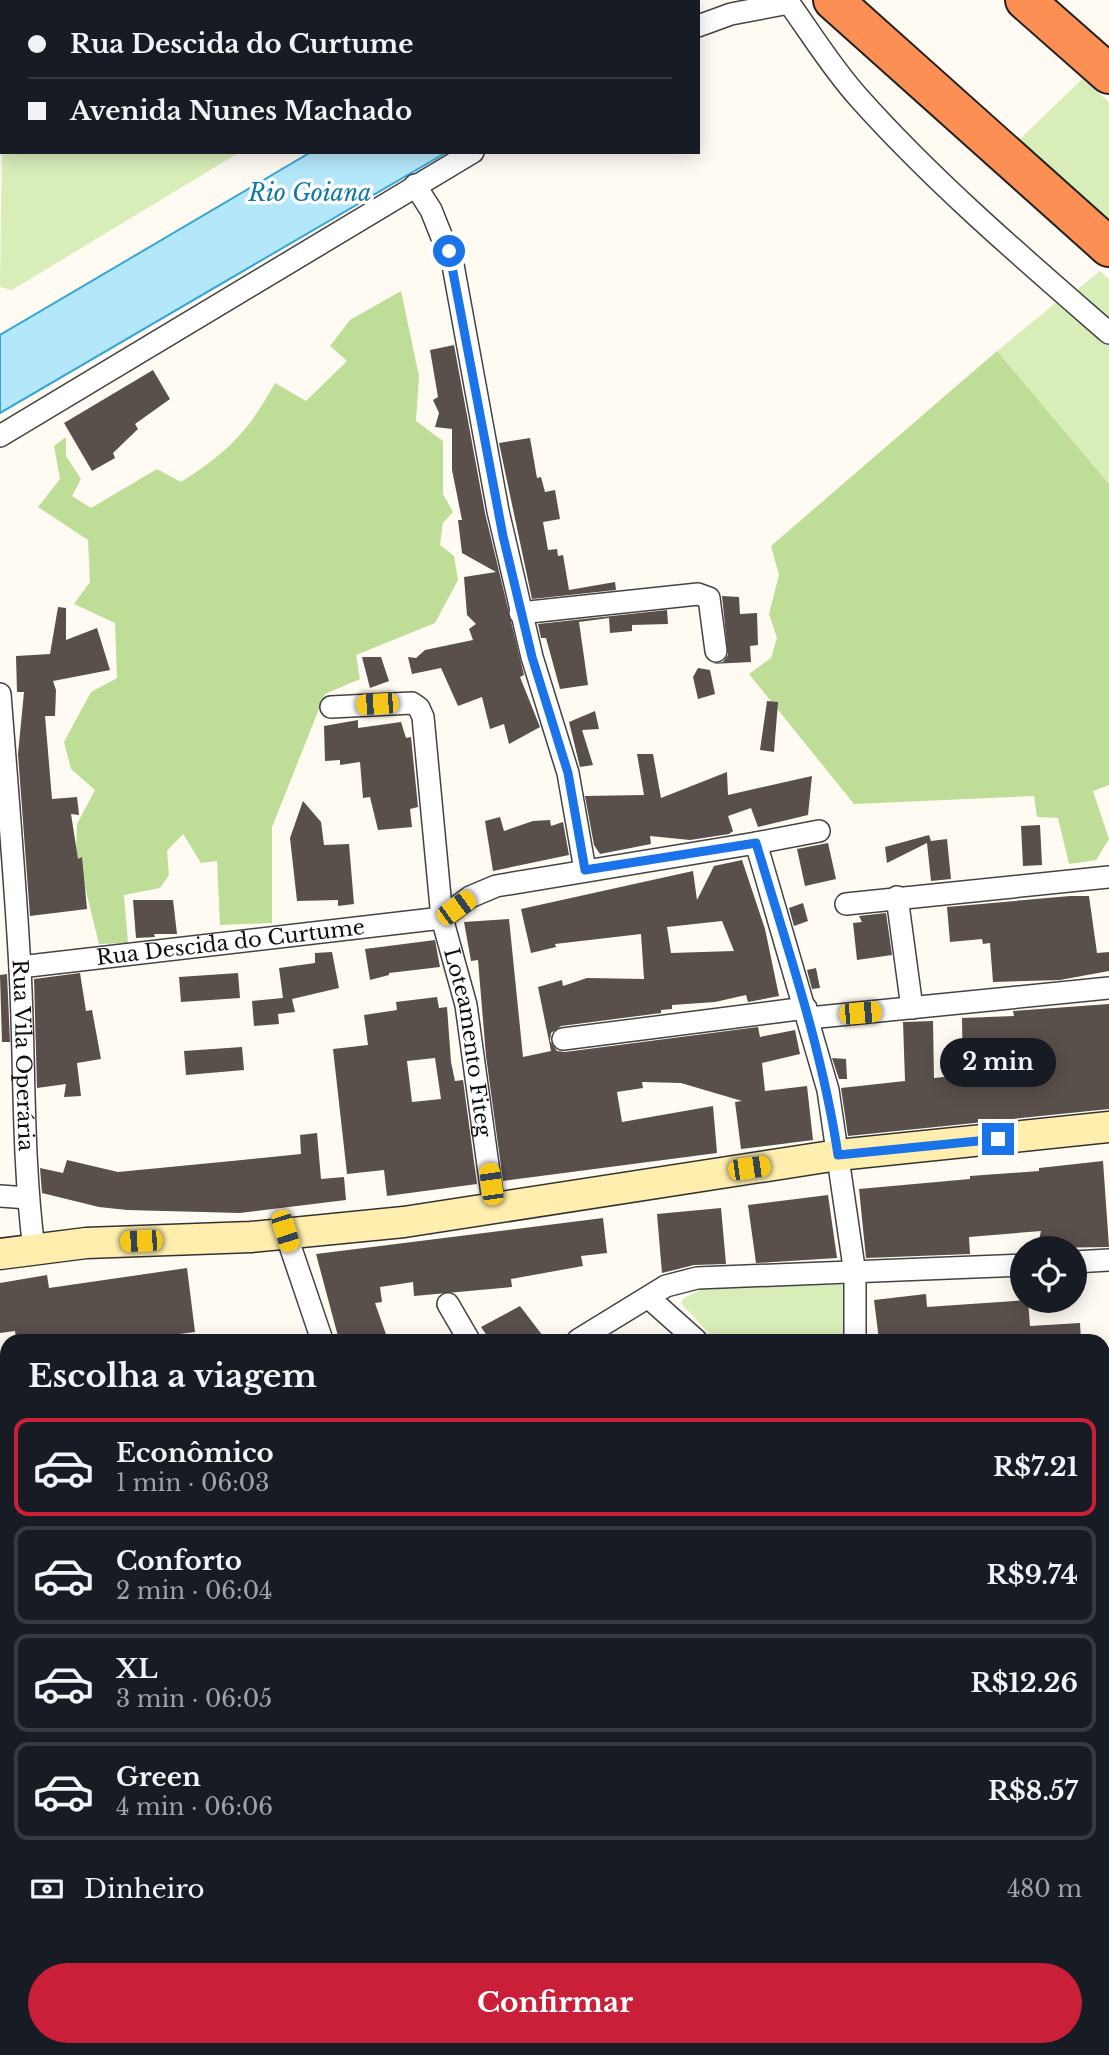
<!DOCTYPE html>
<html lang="pt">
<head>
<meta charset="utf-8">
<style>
	body { margin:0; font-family:"Libre Baskerville",serif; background:#20242c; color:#f1f3f6; height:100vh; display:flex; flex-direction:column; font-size:26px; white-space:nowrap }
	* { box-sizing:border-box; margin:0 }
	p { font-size:23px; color:#9ea1a6 }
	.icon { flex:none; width:38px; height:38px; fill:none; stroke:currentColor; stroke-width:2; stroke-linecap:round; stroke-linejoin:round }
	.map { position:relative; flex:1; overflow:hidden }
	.details { position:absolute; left:0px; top:1334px; width:1110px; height:723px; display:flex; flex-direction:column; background:#171b24; border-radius:21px 21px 0 0; box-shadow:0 4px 18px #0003 }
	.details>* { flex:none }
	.top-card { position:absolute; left:0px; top:0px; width:700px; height:154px; box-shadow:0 4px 18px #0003; display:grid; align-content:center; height:154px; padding:0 28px; background:#171b24 }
	.controls { position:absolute; left:1010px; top:1236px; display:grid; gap:14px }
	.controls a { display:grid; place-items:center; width:77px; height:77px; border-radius:50%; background:#171b24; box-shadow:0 4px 18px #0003; font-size:35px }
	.end { position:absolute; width:32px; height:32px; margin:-16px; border:9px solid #1a73e8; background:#fff; box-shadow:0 0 0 4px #fff }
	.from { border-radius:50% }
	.bubble { position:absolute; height:49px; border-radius:24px; background:#171b24; box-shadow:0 4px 18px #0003; font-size:23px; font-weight:700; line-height:49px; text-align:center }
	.car { position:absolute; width:21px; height:42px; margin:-21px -10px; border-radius:9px; box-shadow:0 0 5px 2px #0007; background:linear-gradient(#f5c518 24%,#345 0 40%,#f5c518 0 76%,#345 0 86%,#f5c518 0) }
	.top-card b { display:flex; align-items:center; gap:24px; height:66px; font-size:26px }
	.top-card b+b { border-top:2px solid #363941 }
	.top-card i { width:18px; height:18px; background:#f1f3f6 }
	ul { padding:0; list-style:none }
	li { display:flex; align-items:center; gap:21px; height:98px; margin:0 14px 10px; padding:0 14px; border:4px solid #363941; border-radius:14px }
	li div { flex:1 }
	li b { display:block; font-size:26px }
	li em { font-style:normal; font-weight:700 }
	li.on { border-color:#c91f38 }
	li>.icon { width:63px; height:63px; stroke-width:1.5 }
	h2 { padding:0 28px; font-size:32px; line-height:84px }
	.pay { display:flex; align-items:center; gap:18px; height:77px; padding:0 28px; font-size:26px }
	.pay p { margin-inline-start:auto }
	.action { display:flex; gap:14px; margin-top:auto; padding:14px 28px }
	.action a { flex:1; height:80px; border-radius:42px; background:#c91f38; color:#fff; font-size:28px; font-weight:700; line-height:80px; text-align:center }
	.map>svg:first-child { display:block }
	.green { fill:#d9edb9 }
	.forest { fill:#bede97 }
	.water { fill:#b4e7fa; stroke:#37a6d5; stroke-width:2 }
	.building { fill:#594f4b; fill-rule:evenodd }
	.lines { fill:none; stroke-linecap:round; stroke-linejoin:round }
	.street-casing { stroke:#434343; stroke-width:24 }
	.secondary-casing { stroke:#323232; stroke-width:33 }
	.highway-casing { stroke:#212121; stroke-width:42 }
	.street { stroke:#fff; stroke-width:21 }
	.secondary { stroke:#ffeeae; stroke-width:30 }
	.highway { stroke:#fc9054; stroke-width:38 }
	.route { stroke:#1a73e8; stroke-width:9 }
	.labels { text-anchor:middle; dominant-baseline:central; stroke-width:7; stroke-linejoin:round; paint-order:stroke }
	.street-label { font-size:21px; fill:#101010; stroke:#fff }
	.water-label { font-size:23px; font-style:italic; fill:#1077ab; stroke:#fff }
</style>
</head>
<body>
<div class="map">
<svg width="1109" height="2055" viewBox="0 0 1109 2055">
	<rect width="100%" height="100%" fill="#fffbf3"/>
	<g class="green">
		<polygon points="169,0 492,0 167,2"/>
		<polygon points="1083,78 1109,102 1109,233 1015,144"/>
		<polygon points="2,136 2,152 240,152 12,290 0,287"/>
		<polygon points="1100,271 1109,279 1109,326 1072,294"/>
		<polygon points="1058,301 1109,344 1109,484 997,351"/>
		<polygon points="843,1285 848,1290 850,1340 715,1340 681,1303 684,1298 708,1286"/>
	</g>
	<g class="forest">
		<polygon points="0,0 169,0 2,2 0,138"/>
		<path d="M401 291 419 376 416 421 443 441V494L453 512 443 523 440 545 454 556 458 580 435 623 356 655 360 679 325 694 272 827V923L220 925 217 861 201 863 183 834 167 851 169 875 160 888 124 895 128 943 99 944 76 851 77 824 95 790 71 769 64 742 91 692 117 678 115 623 74 604 90 582 88 540 38 507 60 479 54 446 66 437V456L81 479 72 496 91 508 157 469 181 482C228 452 248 432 275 383L306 401 347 361 330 346 350 320Z"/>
		<polygon points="997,351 1109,484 1109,785 1093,791 1109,839 1096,860 1069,864 1058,818 1037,817 1034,796 854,804 749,674 771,658 777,638 769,614 779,575 771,546"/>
	</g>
	<polygon class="water" points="311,152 447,152 0,413 0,335"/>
	<g class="building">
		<polygon points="454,345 485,513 524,675 520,677 540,727 509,744 504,724 490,729 482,697 458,706 441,668 412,674 408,657 416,658 425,650 473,640 469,629 476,624 467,615 464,577 496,572 462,553 458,520 462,520 452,470 452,429 435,427 439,413 433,400 438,397 430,350"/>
		<polygon points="153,370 170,399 135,424 138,429 113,453 115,458 92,471 64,423"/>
		<polygon points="530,438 537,478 541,477 545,492 555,490 560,519 543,522 548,550 557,549 558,556 563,555 569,590 615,582 616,590 532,599 499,443"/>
		<polygon points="722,596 739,597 740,614 757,613 758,645 750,646 751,662 712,664 723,662 728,655"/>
		<polygon points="58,607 66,608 66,640 97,628 110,670 53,681 56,690 55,716 45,716 52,799 77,797 79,815 71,814 78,859 82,857 87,909 30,916 18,754 24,692 17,692 16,656 50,654"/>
		<polygon points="667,610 668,624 632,625 632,631 610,633 609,618 579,622 588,685 560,689 546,638 541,638 538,624"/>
		<polygon points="362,657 381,657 389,681 370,688"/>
		<polygon points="698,668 710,670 715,694 698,699 693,677"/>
		<polygon points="767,701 778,702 774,752 760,750"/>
		<polygon points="595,711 599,729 582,730 593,765 580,767 569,722"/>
		<polygon points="358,720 358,728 401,722 406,738 411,737 418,807 410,809 412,827 378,830 370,797 363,798 360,762 340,765 340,760 325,761 324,726"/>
		<polygon points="637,754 653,754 661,798 727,772 728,795 812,776 808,815 758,827 751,808 728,816 733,831 729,834 690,840 650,836 651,844 600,854 594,845 585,796 644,795"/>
		<polygon points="303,801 321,822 324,845 349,844 354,904 338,906 338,900 297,901 290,838"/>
		<polygon points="500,817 504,831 533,821 550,820 551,826 563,822 569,855 493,871 485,821"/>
		<polygon points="1040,825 1042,865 1023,866 1021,826"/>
		<polygon points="929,835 931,841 947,839 951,879 931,881 927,843 887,863 885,847"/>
		<polygon points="828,843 836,879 805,886 797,849"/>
		<path d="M742 860 765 929 779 996 748 1002 746 995 715 1002 672 1005V1009L661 1010V1013L561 1026 551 1033 550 1041 557 1051 565 1052 758 1027 760 1037 795 1030 800 1054 762 1063 765 1091 807 1086 813 1140 741 1149 735 1102 742 1101 681 1083 642 1082 643 1088 617 1092 622 1122 713 1106 717 1153 503 1181 486 1056 478 960 471 961 464 922 509 919 523 1057 551 1051 538 987 562 980 563 986 587 978 644 979 641 934 555 944 556 947 531 953 521 909 693 871 697 900 714 866ZM722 921 734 951 671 953 667 927Z"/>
		<polygon points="1070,896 1089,896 1097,953 1109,952 1109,971 1060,980 993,982 990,943 983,944 982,939 950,942 947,907"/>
		<polygon points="133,900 173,900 177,934 154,934 155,937 136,938"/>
		<polygon points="803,903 808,921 794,926 789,908"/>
		<polygon points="886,913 892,955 857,960 853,923 862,922 859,916"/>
		<polygon points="435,940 440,967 389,973 389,975 370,980 365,949"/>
		<polygon points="332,952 339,988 292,999 295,1012 278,1014 279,1024 254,1026 252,1001 283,998 279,968 315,963 315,953"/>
		<polygon points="816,968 820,988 812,989 807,970"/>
		<polygon points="80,973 86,1011 92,1010 101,1059 77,1063 81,1096 64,1097 66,1084 37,1088 34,979"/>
		<polygon points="238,973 240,998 181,1002 179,977"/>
		<polygon points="7,974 10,1042 2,1042 0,975"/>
		<path d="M437 997 439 1008 447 1007 451 1062 455 1081 463 1080 477 1184 387 1196 384 1170 347 1174 333 1049 368 1045 364 1015 397 1010 396 1002ZM435 1058 441 1099 412 1102 407 1061Z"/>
		<polygon points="1109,1004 1109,1109 848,1136 841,1088 905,1081 903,1022 933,1021 934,1078 963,1075 962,1018 1014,1016 1013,1011"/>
		<polygon points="242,1047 244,1070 186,1075 184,1051"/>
		<polygon points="832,1058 846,1059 847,1079 839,1079"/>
		<polygon points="317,1133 321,1179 344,1177 346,1200 240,1213 127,1210 99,1207 42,1193 40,1168 63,1173 67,1160 118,1172 242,1160 301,1154 300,1135"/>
		<polygon points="1103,1161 1109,1247 1037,1248 1041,1231 969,1237 970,1254 866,1258 859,1189 970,1179 970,1176 1039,1171 1039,1168"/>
		<polygon points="828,1195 837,1258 756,1263 748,1205"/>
		<polygon points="721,1208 726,1264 694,1265 662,1273 657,1214"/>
		<polygon points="603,1218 607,1253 581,1256 583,1266 511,1279 512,1287 414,1296 413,1282 380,1287 382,1302 375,1303 388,1340 339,1340 316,1254"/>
		<polygon points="187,1268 195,1332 133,1340 16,1340 15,1331 0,1333 0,1283 47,1275 49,1288"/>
		<polygon points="926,1294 927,1307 1028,1300 1030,1326 1080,1323 1081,1340 984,1340 984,1337 955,1339 954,1334 910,1340 879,1340 874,1300"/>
		<polygon points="520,1306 546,1340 490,1340 481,1327"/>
	</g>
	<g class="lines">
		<g class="street-casing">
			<g id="street">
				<path d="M698 26 731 14 789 3C812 35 832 68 859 98 935 183 1023 258 1109 333"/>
				<polyline points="415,185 431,210 453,265 498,511 532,657 568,773 585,870"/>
				<polyline points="0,436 473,152"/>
				<polyline points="520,613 698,594 709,598 716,651"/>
				<path id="s1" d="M0 694C7 786 15 877 20 969 25 1062 22 1157 34 1249"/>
				<path id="s2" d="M331 707 412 703 419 708 423 717 442 918 466 1005 494 1209"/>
				<polyline points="756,843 819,831"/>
				<polyline points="897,897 912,1008"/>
				<polyline points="846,904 1109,877"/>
				<path id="s3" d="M20 967 442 918 470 897 496 886 756 843 828 1090 855 1274V1340"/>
				<polyline points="809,1018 1109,988"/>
				<polyline points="563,1039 806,1008"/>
				<polyline points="0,1196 28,1198"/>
				<polyline points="285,1231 322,1340"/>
				<polyline points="1074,1262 1109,1260"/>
				<polyline points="649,1298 696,1340"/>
				<polyline points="448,1304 469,1340"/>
				<polyline points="578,1340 666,1286 697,1278 1022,1265"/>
				<polyline points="0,1513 7,1552"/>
				<polyline points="1102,1641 1109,1644"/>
				<polyline points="0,1718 7,1717"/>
				<polyline points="0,1742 7,1741"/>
				<polyline points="1102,1829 1109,1826"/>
				<polyline points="0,2022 7,2022"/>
				<polyline points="276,2049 290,2055"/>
				<polyline points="1019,2049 1022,2055"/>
				<polyline points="36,2055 36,2049"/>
				<polyline points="316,2055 317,2049"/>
				<polyline points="448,2055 449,2049"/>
			</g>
		</g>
		<g class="secondary-casing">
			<polyline id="secondary" points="0,1254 86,1243 251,1237 404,1222 838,1155 1109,1127"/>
		</g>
		<g class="highway-casing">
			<g id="highway">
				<polyline points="833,0 1109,247"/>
				<polyline points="1025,0 1109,74"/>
			</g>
		</g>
		<use href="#street" class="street"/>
		<use href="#secondary" class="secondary"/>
		<use href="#highway" class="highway"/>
	</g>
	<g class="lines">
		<path class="route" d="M449 251 503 536 532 657 568 773 585 870 756 843C787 947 822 1048 838 1155L998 1139"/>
	</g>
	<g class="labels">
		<g class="street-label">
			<text stroke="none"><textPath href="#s3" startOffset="212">Rua Descida do Curtume</textPath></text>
			<text stroke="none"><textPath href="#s2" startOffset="429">Loteamento Fiteg</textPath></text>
			<text stroke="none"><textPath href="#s1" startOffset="362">Rua Vila Operária</textPath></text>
		</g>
		<g class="water-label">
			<text x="310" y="193">Rio Goiana</text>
		</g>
	</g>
</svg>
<div class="controls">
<a><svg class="icon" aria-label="locate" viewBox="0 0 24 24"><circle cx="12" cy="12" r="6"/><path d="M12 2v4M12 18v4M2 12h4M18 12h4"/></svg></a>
</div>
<i class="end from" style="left:449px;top:251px"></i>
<i class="end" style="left:998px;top:1139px"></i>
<div class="bubble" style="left:940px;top:1038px;width:116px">2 min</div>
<i class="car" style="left:377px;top:704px;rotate:267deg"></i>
<i class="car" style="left:456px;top:908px;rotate:54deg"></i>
<i class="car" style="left:860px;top:1013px;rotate:85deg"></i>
<i class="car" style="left:749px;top:1168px;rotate:82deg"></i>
<i class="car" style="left:491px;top:1184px;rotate:352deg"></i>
<i class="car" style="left:285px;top:1231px;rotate:162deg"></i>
<i class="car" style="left:141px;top:1241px;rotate:268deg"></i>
<div class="top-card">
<b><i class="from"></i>Rua Descida do Curtume</b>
<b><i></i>Avenida Nunes Machado</b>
</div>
<section class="details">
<h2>Escolha a viagem</h2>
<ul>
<li class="on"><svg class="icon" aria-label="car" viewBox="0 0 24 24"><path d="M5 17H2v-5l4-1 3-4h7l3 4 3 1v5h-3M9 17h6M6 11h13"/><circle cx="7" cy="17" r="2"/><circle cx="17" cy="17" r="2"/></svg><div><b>Econômico</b><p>1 min · 06:03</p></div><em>R$7.21</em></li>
<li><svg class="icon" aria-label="car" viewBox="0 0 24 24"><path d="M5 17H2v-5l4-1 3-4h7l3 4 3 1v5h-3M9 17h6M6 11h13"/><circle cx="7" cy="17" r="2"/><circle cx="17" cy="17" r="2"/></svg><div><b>Conforto</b><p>2 min · 06:04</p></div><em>R$9.74</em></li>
<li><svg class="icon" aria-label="car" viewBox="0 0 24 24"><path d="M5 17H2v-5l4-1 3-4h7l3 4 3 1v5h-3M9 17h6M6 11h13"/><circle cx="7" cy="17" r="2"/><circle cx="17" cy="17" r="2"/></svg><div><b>XL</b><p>3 min · 06:05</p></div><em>R$12.26</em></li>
<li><svg class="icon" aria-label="car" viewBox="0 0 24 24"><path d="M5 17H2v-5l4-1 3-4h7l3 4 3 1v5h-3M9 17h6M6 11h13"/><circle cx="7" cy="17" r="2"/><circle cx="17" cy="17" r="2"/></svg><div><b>Green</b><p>4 min · 06:06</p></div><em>R$8.57</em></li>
</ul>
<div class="pay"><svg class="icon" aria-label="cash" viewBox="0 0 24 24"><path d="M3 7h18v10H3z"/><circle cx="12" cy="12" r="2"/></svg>Dinheiro<p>480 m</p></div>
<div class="action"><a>Confirmar</a></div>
</section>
</div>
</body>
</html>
